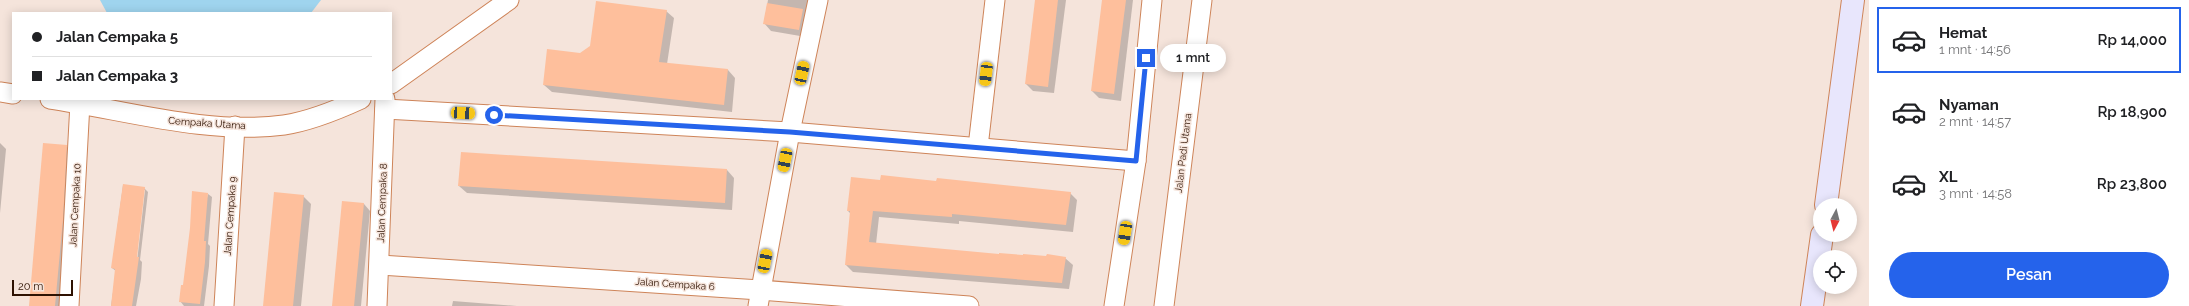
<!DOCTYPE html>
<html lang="id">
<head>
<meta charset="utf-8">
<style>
	body { margin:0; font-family:Raleway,sans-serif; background:#f2f2f2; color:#202124; height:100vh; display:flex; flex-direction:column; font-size:15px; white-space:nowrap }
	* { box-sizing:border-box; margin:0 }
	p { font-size:13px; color:#757577 }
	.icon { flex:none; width:22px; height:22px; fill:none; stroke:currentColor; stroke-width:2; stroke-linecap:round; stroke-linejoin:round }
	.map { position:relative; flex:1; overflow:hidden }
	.sheet { display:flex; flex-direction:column; background:#fff; width:320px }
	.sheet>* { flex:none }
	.guide { position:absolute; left:12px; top:12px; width:380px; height:88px; border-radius:0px; box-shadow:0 2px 10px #0003; display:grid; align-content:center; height:88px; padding:0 20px; background:#fff }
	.needle { width:26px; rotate:187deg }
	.buttons { position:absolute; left:1813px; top:198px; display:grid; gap:8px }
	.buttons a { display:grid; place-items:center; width:44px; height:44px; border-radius:50%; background:#fff; box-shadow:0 2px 10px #0003; font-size:20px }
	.scale { position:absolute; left:12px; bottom:10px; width:61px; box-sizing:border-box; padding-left:4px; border:2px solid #2e1202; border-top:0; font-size:11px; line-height:14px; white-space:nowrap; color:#2e1202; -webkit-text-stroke:3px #f5e4db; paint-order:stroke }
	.end { position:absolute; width:18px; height:18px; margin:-9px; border:5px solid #2563eb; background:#fff; box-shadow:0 0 0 2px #fff }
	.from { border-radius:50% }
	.bubble { position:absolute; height:28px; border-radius:14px; background:#fff; box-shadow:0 2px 10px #0003; font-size:13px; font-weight:600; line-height:28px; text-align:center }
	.car { position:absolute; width:12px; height:24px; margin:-12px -6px; border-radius:5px; box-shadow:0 0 3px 1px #0007; background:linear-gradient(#f5c518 24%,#345 0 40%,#f5c518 0 76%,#345 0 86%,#f5c518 0) }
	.guide b { display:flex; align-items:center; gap:14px; height:38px; font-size:15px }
	.guide b+b { border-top:1px solid #e0e0e0 }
	.guide i { width:10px; height:10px; background:#202124 }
	ul { padding:7px 0 0; list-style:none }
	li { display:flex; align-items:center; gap:12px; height:66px; margin:0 8px 6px; padding:0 12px; border:2px solid transparent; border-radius:0px }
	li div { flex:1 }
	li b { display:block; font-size:15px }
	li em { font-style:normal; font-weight:600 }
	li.on { border-color:#2563eb }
	li>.icon { width:36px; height:36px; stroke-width:1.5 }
	.action { display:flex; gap:8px; margin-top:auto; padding:8px 20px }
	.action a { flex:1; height:46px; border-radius:24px; background:#2563eb; color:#fff; font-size:16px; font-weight:600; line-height:46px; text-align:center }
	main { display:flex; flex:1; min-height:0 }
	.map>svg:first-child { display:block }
	.water { fill:#9fd4ee }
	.shadow { fill:#0003; fill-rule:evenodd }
	.building { fill:#febf9c }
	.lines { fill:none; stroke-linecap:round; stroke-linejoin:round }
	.street-casing { stroke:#ce8459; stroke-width:21 }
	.secondary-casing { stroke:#ce8459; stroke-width:24 }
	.street { stroke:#fff; stroke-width:19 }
	.secondary { stroke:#e8e6fc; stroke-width:22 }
	.route { stroke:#2563eb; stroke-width:5 }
	.labels { text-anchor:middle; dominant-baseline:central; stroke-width:3; stroke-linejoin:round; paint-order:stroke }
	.street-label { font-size:10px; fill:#2e1202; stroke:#f5e4db }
</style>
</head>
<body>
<main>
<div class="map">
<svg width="1869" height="306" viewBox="0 0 1869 306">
	<rect width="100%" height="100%" fill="#f5e4db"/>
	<polygon class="water" points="100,0 321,0 311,13 107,13"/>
	<g class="shadow">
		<polygon points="768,0 813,0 806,37 771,31 764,23"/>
		<polygon points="1036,0 1066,0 1054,93 1033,91 1026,84"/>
		<polygon points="1103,0 1133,0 1121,101 1099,98 1092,91"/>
		<polygon points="666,11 674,18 667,64 728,70 735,78 732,112 552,92 544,85 590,55"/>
		<polygon points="0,143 6,149 0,213"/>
		<polygon points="66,146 74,154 62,306 30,306"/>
		<polygon points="727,170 734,178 732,210 467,193 459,186"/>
		<polygon points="881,181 937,182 1070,193 1077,200 1073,232 959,221 959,224 879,217 876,244 999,256 1065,258 1073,265 1069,289 853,272 846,265 851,214 848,211"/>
		<path d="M123 185 144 188 148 192 140 260 142 262 141 279 136 306H111L116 271 112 268ZM143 190H145L137 262H135Z"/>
		<polygon points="208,194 212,197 208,244 210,246 209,266 204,306 184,306 180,301"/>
		<polygon points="303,196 311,204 301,306 264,306"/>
		<polygon points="343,202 364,204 370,211 361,306 333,306"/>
		<polygon points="453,301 517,306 452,306"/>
	</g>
	<g class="building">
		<polygon points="1035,0 1058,0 1048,87 1025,84"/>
		<polygon points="1102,0 1126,0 1114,94 1091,91"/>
		<polygon points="596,1 667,10 659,62 728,69 724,105 543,85 547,49 580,53 590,46"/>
		<polygon points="767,3 803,9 799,30 763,24"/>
		<polygon points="43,143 67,145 63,219 55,306 29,306"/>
		<polygon points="461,152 727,169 725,203 458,186"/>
		<polygon points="881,175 936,181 937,178 1071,192 1066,225 952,214 952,217 873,211 869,242 999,254 999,253 1023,255 1023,254 1046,256 1047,254 1066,257 1062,283 845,265 850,211 847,211 851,177 880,180"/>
		<polygon points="123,184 145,187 137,257 139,257 132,306 111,306 115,269 111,268"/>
		<polygon points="192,191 208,193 204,241 206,241 205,262 200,304 179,302 181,285 183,285 190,228"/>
		<polygon points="274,192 304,195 293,306 263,306"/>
		<polygon points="342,201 364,203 354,306 332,306"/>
	</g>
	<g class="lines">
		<g class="street-casing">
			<g id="street">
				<polyline points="391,84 509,0"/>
				<polyline points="0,92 13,94"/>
				<path d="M50 99C125 110 207 135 284 125 311 121 337 110 361 99"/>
				<polyline points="385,109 790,132 1136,161"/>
				<polyline points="978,147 995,0"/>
				<polyline points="380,265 760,290 969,306"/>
				<polyline points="69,306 80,103"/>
				<polyline points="224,306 235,126"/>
				<polyline points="377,306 385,99"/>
				<polyline points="758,306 790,132 818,0"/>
				<polyline points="1114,306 1136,161 1152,0"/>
				<polyline points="1164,306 1202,0"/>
			</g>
		</g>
		<g class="secondary-casing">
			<g id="secondary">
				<polyline points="1826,205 1853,0"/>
				<polyline points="1812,306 1822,235"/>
			</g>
		</g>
		<use href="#street" class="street"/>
		<use href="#secondary" class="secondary"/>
	</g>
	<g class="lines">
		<polyline class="route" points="494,115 790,132 1136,161 1146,58"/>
	</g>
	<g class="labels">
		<g class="street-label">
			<text transform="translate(207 123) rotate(4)">Cempaka Utama</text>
			<text transform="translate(1183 153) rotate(-83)">Jalan Padi Utama</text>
			<text transform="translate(382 203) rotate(-88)">Jalan Cempaka 8</text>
			<text transform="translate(75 205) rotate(-87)">Jalan Cempaka 10</text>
			<text transform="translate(230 216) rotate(-86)">Jalan Cempaka 9</text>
			<text transform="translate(675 284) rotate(4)">Jalan Cempaka 6</text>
		</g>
	</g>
</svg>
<div class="buttons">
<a><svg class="needle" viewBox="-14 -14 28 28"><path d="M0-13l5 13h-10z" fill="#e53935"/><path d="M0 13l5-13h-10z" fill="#757577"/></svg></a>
<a><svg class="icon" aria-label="locate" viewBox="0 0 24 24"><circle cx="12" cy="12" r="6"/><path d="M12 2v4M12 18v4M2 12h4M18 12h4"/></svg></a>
</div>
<div class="scale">20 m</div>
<i class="end from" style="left:494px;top:115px"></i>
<i class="end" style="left:1146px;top:58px"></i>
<div class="bubble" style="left:1160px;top:44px;width:66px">1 mnt</div>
<i class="car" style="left:802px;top:73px;rotate:12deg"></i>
<i class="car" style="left:986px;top:74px;rotate:187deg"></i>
<i class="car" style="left:463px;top:113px;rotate:93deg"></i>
<i class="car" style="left:785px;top:160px;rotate:191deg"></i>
<i class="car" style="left:1125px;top:233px;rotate:189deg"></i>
<i class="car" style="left:765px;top:261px;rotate:11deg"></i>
<div class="guide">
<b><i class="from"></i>Jalan Cempaka 5</b>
<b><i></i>Jalan Cempaka 3</b>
</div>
</div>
<section class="sheet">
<ul>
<li class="on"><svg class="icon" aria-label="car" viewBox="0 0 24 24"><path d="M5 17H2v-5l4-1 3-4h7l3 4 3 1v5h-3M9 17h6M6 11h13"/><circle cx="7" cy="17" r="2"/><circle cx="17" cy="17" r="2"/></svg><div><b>Hemat</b><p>1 mnt · 14:56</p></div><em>Rp 14,000</em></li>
<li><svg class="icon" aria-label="car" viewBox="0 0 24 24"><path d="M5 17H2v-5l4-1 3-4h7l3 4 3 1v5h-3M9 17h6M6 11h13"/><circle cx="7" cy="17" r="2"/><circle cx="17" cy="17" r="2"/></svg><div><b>Nyaman</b><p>2 mnt · 14:57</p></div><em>Rp 18,900</em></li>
<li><svg class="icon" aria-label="car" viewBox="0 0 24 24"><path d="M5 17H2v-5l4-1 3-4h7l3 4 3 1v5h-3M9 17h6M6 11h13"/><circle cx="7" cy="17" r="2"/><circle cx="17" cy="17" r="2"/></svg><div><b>XL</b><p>3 mnt · 14:58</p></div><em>Rp 23,800</em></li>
</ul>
<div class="action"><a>Pesan</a></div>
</section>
</main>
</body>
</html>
